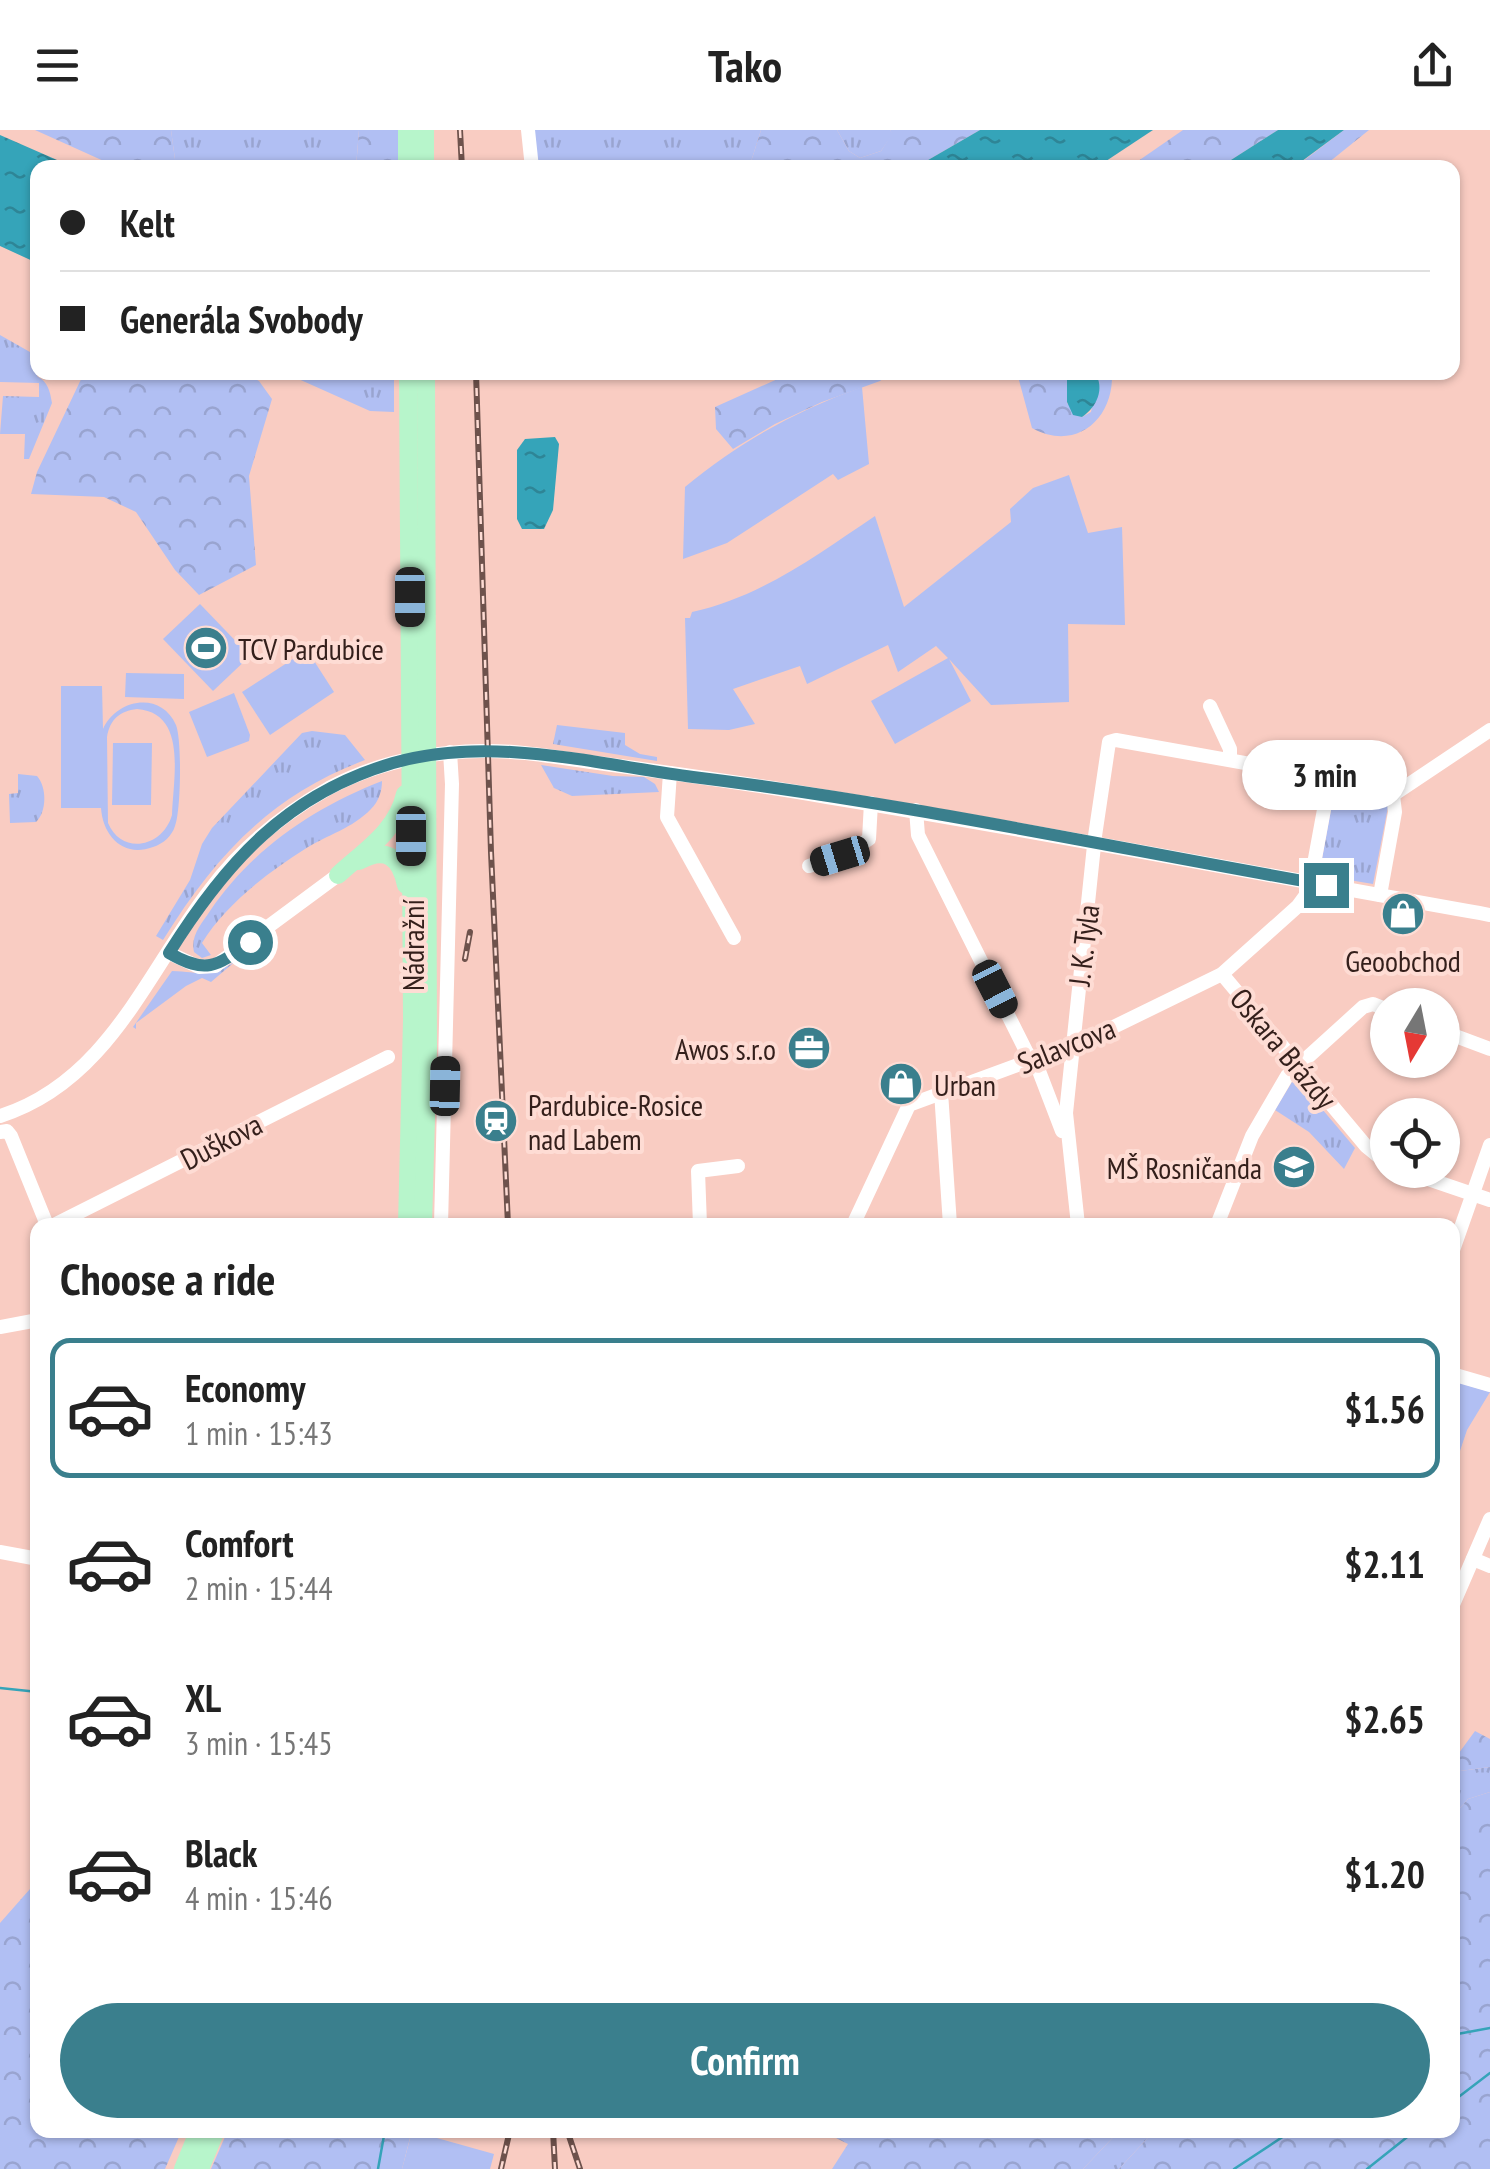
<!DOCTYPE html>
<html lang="en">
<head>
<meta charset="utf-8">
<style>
	body { margin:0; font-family:"PT Sans Narrow",sans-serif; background:#f6f6f6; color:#222; height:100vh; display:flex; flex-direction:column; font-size:38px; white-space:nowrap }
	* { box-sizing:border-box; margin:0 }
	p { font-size:32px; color:#767676 }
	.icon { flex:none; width:55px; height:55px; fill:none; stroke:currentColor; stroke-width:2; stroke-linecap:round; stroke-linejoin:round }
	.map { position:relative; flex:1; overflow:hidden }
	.drawer { position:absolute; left:30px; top:1088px; width:1430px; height:920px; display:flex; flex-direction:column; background:#fff; border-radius:20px; box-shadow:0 2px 8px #0004 }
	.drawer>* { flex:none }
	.guide { position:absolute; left:30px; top:30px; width:1430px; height:220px; border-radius:20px; box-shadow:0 2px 8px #0004; display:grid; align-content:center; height:220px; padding:0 30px; background:#fff }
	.needle { width:65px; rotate:190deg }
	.buttons { position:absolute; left:1370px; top:858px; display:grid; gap:20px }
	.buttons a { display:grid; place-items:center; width:90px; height:90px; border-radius:50%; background:#fff; box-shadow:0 2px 8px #0004; font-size:50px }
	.end { position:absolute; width:45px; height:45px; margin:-22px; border:12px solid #3a7f8d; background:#fff; box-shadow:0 0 0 5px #fff }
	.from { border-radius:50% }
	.bubble { position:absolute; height:70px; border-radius:35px; background:#fff; box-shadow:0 2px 8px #0004; font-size:32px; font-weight:800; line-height:70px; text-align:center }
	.car { position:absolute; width:30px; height:60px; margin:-30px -15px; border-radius:12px; box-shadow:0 0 8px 2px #0007; background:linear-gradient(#222 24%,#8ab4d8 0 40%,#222 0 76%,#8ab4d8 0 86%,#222 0) }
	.guide b { display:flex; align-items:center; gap:35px; height:95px; font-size:38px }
	.guide b+b { border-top:2px solid #e0e0e0 }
	.guide i { width:25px; height:25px; background:#222 }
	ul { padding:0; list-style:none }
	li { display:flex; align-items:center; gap:30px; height:140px; margin:0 20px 15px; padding:0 10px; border:5px solid transparent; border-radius:20px }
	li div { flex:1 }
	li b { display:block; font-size:38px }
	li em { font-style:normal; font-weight:800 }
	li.current { border-color:#3a7f8d }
	li>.icon { width:90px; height:90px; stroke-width:1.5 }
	h2 { padding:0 30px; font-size:45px; line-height:120px }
	.primary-button { display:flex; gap:20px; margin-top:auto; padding:20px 30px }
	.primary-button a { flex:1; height:115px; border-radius:60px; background:#3a7f8d; color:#fff; font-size:40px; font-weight:800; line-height:115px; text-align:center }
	header { display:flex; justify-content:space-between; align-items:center; height:130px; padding:0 30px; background:#fff; font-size:45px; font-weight:800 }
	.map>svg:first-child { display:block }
	.grass { fill:url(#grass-tufts) }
	.forest { fill:url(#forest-crowns) }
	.garden { fill:#b1bff3; fill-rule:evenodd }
	.water { fill:url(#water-ripples) }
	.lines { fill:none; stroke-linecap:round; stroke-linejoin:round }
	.stream { stroke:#35a4b9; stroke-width:2.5 }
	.minor { stroke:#fff; stroke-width:14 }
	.major { stroke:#b7f5cb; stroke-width:18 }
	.rail-casing { stroke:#6e524c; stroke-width:6 }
	.rail { stroke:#fedcd4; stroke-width:2.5; stroke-dasharray:8; stroke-linecap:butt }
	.route { stroke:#3a7f8d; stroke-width:12 }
	.labels { text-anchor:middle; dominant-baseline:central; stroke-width:8; stroke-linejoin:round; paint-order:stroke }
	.poi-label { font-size:30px; fill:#341f1b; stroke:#fedcd4; text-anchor:start }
	.street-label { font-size:30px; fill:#341f1b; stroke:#fedcd4 }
</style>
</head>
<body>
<header><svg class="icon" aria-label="menu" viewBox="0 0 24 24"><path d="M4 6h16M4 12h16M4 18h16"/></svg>Tako<svg class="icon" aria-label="share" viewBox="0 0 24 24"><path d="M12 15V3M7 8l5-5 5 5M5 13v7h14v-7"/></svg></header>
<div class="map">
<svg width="1490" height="2039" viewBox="0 0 1490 2039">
	<defs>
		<pattern id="grass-tufts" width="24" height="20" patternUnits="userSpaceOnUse" patternTransform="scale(2.5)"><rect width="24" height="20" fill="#b1bff3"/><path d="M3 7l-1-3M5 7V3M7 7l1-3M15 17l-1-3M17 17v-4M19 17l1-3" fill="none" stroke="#99a4d0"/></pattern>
		<pattern id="forest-crowns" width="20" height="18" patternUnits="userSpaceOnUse" patternTransform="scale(2.5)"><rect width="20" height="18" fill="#b1bff3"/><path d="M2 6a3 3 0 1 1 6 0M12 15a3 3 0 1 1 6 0" fill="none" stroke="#99a4d0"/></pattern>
		<pattern id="water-ripples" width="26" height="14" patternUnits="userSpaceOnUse" patternTransform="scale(2.5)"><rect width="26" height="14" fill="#35a4b9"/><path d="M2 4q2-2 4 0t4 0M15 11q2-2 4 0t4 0" fill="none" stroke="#2e8596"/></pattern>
	</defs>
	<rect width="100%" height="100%" fill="#f9ccc2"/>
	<g class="grass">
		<polygon points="171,0 359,0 356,37 176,37"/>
		<polygon points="532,0 761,0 749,38 537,37"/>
		<polygon points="837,0 890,0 893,4 881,21 860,28 849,21"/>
		<path d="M0 205 37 226V246C48 252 50 261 52 273L29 329H24L25 304H0L3 266 39 267V253L0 252Z"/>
		<polygon points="368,242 379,245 394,243 394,282 370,281 285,243"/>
		<polygon points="557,595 625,603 625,615 640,624 657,627 657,631 553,614"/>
		<path d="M312 601 345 605 365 630C270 666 215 726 163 810L156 806 190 750 202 714 212 698 302 603Z"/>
		<polygon points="541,635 613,646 644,647 655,654 659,662 572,666 554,658"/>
		<path d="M18 644 37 646C47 657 47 682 36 692L10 693 9 664 18 663Z"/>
		<path d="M382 651C382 661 379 671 371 679 353 698 327 705 305 719 267 743 225 775 202 813L211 825 202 828 194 822C190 806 202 793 210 781 252 719 313 678 382 651Z"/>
		<polygon points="1335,658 1390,667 1373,754 1319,745"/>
		<path d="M238 829 211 852 202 848 186 856 136 893V899L133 897 172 841C204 842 210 850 238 829Z"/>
		<polygon points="1295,947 1355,1018 1344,1039 1309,1002 1275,980"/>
		<polygon points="1490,1637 1490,1662 1468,1669 1453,1686 1453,1648 1460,1641"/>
		<polygon points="1120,2000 1155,2000 1119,2039 1083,2039"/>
	</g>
	<g class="forest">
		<polygon points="35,0 171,0 176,37 117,37"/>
		<polygon points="359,0 398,0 398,37 356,38"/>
		<polygon points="761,0 837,0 849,21 860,28 881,21 892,4 890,0 980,0 916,37 749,38"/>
		<polygon points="1183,0 1278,0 1220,37 1128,38"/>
		<polygon points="1344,0 1369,0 1323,37 1294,38"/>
		<polygon points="84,243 245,243 259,251 272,269 249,346 256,435 199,465 175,440 136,382 104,367 31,364 37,342"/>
		<polygon points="791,243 891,243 880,251 822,272 775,294 733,319 716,299 715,277"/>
		<path d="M1017 243H1072L1067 248V273L1082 287 1091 282 1098 246 1095 243H1112C1114 290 1075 322 1032 298Z"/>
		<polygon points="1475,1601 1490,1609 1490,1637 1460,1641 1453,1648 1453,1631"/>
		<polygon points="1490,1662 1490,2039 1119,2039 1155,2000 1452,2000 1453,1686 1468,1669"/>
		<polygon points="37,1751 38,2000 182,2000 165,2039 0,2039 0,1793"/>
		<polygon points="228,2000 412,2000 402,2039 211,2039"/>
		<polygon points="820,2000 1120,2000 1083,2039 832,2039 848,2014"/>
	</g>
	<g class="garden">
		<path d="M862 257 869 334 838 350 833 344 727 413 683 429 685 357C739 312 796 281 862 257Z"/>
		<path d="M1069 345 1088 403 1122 397 1125 495 1068 494 1069 572 991 575 949 529 971 571 895 614 871 571 948 528 936 516 898 542 888 515 807 554 800 536 733 559 755 594 729 600 688 599 685 488H690L692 482C761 467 817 425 875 386L904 477 1011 392 1010 379 1033 358Z"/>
		<polygon points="200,474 250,526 213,561 163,509"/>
		<polygon points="307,520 334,562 270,605 242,562"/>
		<polygon points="126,543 184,544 184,569 125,567"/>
		<path d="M61 556H102L103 599C116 569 161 560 176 595 182 610 181 681 175 696 172 706 163 714 153 717 123 728 103 706 101 678H61ZM137 579C188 583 173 648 172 685 163 717 122 726 108 693L107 607C110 589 120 581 137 579Z"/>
		<polygon points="234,563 250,605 249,611 207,627 189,582"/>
		<polygon points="113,613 152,613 151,675 112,675"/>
		<polygon points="1453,1251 1490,1262 1467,1300 1453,1342"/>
		<polygon points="412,2001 494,2024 490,2039 402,2039"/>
	</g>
	<g class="water">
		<polygon points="980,0 1153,0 1097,37 916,37"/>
		<polygon points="1278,0 1344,0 1294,37 1220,37"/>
		<polygon points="0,5 73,37 38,38 37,133 0,116"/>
		<path d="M1072 243H1095C1105 258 1097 277 1082 287L1073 285 1067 272V248Z"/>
		<polygon points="555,307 559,314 553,380 544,399 522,399 517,389 517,320 525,309"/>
	</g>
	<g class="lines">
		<g class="stream">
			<polyline points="0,1558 38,1562"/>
			<polyline points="1452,1905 1490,1898"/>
			<polyline points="1452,1972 1490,1943"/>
			<polyline points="378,2039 385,2000"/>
			<polyline points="1234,2039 1293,2000"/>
			<polyline points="1367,2039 1416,2000"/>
		</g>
		<g class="minor">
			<polyline points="528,0 532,38"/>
			<polyline points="1210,576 1230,619 1230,629"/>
			<polyline points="670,643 667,687 734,808"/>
			<polyline points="1393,665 1490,600"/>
			<polyline points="916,680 918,705 1026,921 1039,941 1062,1001"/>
			<polyline points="809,736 845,725 869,709 871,673"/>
			<polyline points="1380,765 1395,682 1393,665"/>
			<polyline points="169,823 199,837 215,836 338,745"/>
			<polyline points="1222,844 1366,1016 1388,1034"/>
			<polyline points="1442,901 1490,919"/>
			<polyline points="941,962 950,1095"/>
			<path d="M0 986C108 952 147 842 210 760 242 717 283 684 329 658 376 633 429 622 481 621 523 620 564 629 605 634 679 644 753 654 827 667 1049 703 1269 746 1490 785"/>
			<polyline points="0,1002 7,1001 11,1006 47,1095"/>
			<polyline points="1402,1040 1490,1070"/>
			<polyline points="54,1095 388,927"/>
			<polyline points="441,1095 452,654 450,622"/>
			<polyline points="700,1095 698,1041 738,1036"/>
			<polyline points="853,1095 909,975 1091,908 1222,844 1298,776 1309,761 1330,647"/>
			<polyline points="1078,1095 1066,983 1095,706 1109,612 1116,610 1380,657 1393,665"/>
			<polyline points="1217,1095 1252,1006 1287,946 1363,877 1373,874 1388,880"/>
			<polyline points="1452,1123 1490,1015"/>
			<polyline points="0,1197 38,1190"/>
			<polyline points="1452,1244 1490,1255"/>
			<polyline points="0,1422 38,1429"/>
			<polyline points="1473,1429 1490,1436"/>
			<polyline points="1452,1477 1490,1389"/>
		</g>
		<g class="major">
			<polyline points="407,0 407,38"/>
			<polyline points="425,0 425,38"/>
			<path d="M359 731C386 716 400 727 406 755"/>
			<path d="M338 745C364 721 397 701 405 664"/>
			<polyline points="407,1095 412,890 408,242"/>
			<polyline points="423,1095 428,917 426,242"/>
			<polyline points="183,2039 199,2000"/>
			<polyline points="200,2039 216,2000"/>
		</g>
		<g class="rail-casing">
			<g id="rail">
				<polyline points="460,0 462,38"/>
				<polyline points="476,242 491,722 508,1095"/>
				<polyline points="465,829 470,802"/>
				<polyline points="553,2000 555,2039"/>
				<polyline points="567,2000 580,2039"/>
				<polyline points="501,2039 510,2000"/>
			</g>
		</g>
		<use href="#rail" class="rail"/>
	</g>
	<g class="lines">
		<path class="route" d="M250 812C217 836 207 845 169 823 226 732 287 664 393 633 491 605 595 634 693 647 905 673 1115 718 1326 755"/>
	</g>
	<defs>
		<g id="stadium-disc" transform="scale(2.25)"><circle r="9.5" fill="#3a7f8d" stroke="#fedcd4"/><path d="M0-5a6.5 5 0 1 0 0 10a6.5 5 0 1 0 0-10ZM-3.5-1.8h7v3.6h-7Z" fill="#fff"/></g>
		<g id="shop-disc" transform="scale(2.25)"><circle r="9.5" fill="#3a7f8d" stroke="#fedcd4"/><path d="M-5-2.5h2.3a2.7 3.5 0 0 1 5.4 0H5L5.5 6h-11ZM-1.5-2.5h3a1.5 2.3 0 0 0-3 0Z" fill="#fff"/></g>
		<g id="office-disc" transform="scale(2.25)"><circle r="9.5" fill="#3a7f8d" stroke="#fedcd4"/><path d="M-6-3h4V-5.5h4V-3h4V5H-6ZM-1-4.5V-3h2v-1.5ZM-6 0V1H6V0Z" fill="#fff"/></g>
		<g id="station-disc" transform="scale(2.25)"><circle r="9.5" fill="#3a7f8d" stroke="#fedcd4"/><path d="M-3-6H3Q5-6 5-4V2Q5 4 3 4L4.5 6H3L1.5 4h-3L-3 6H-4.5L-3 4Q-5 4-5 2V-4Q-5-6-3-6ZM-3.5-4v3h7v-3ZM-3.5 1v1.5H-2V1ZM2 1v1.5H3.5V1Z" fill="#fff"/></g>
		<g id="school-disc" transform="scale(2.25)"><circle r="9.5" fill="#3a7f8d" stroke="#fedcd4"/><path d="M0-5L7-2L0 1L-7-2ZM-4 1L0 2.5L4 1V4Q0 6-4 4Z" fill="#fff"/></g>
	</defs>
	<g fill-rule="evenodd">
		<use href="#stadium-disc" x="206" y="518"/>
		<use href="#shop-disc" x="1403" y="784"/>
		<use href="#office-disc" x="809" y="918"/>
		<use href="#shop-disc" x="901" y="954"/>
		<use href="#station-disc" x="496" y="991"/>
		<use href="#school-disc" x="1294" y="1037"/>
	</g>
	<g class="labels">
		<g class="poi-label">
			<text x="238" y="518">TCV Pardubice</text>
			<text x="1403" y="830" text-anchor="middle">Geoobchod</text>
			<text x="776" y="918" text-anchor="end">Awos s.r.o</text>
			<text x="934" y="954">Urban</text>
			<text x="528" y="974">Pardubice-Rosice<tspan x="528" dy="34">nad Labem</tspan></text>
			<text x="1262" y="1037" text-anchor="end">MŠ Rosničanda</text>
		</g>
		<g class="street-label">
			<text transform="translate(412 815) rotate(-90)">Nádražní</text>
			<text transform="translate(1083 815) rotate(-83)">J. K. Tyla</text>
			<text transform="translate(1066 915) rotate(-22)">Salavcova</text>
			<text transform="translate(1284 918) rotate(50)">Oskara Brázdy</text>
			<text transform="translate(221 1011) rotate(-27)">Duškova</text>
		</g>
	</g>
</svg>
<div class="buttons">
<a><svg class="needle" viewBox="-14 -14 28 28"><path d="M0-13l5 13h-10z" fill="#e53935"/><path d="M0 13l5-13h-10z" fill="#767676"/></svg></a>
<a><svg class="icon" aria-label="locate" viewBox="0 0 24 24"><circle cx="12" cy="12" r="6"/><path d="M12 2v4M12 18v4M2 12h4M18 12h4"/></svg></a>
</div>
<i class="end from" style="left:250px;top:812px"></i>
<i class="end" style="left:1326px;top:755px"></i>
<div class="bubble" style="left:1242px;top:610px;width:165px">3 min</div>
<i class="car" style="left:410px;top:467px;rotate:180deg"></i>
<i class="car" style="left:411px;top:706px;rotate:180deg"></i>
<i class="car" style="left:840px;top:726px;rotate:253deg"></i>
<i class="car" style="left:995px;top:859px;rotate:153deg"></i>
<i class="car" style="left:445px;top:956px;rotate:1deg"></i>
<div class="guide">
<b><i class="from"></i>Kelt</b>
<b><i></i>Generála Svobody</b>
</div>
<section class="drawer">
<h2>Choose a ride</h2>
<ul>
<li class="current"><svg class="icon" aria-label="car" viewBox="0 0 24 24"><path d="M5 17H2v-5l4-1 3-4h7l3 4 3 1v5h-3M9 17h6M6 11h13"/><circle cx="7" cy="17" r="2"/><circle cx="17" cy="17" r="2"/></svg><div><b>Economy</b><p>1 min · 15:43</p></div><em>$1.56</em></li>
<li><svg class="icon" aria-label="car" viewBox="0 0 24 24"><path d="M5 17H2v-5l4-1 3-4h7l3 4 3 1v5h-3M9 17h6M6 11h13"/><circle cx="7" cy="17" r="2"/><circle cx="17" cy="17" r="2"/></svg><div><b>Comfort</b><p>2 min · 15:44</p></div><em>$2.11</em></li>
<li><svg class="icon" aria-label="car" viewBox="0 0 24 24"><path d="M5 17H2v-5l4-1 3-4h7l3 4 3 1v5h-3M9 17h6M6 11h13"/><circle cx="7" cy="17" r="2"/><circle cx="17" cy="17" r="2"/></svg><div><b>XL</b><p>3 min · 15:45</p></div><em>$2.65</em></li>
<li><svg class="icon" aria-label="car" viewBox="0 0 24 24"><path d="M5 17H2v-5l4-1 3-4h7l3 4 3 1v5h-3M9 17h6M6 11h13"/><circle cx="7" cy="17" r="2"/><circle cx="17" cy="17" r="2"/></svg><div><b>Black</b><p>4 min · 15:46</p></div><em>$1.20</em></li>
</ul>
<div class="primary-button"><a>Confirm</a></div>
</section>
</div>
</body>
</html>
